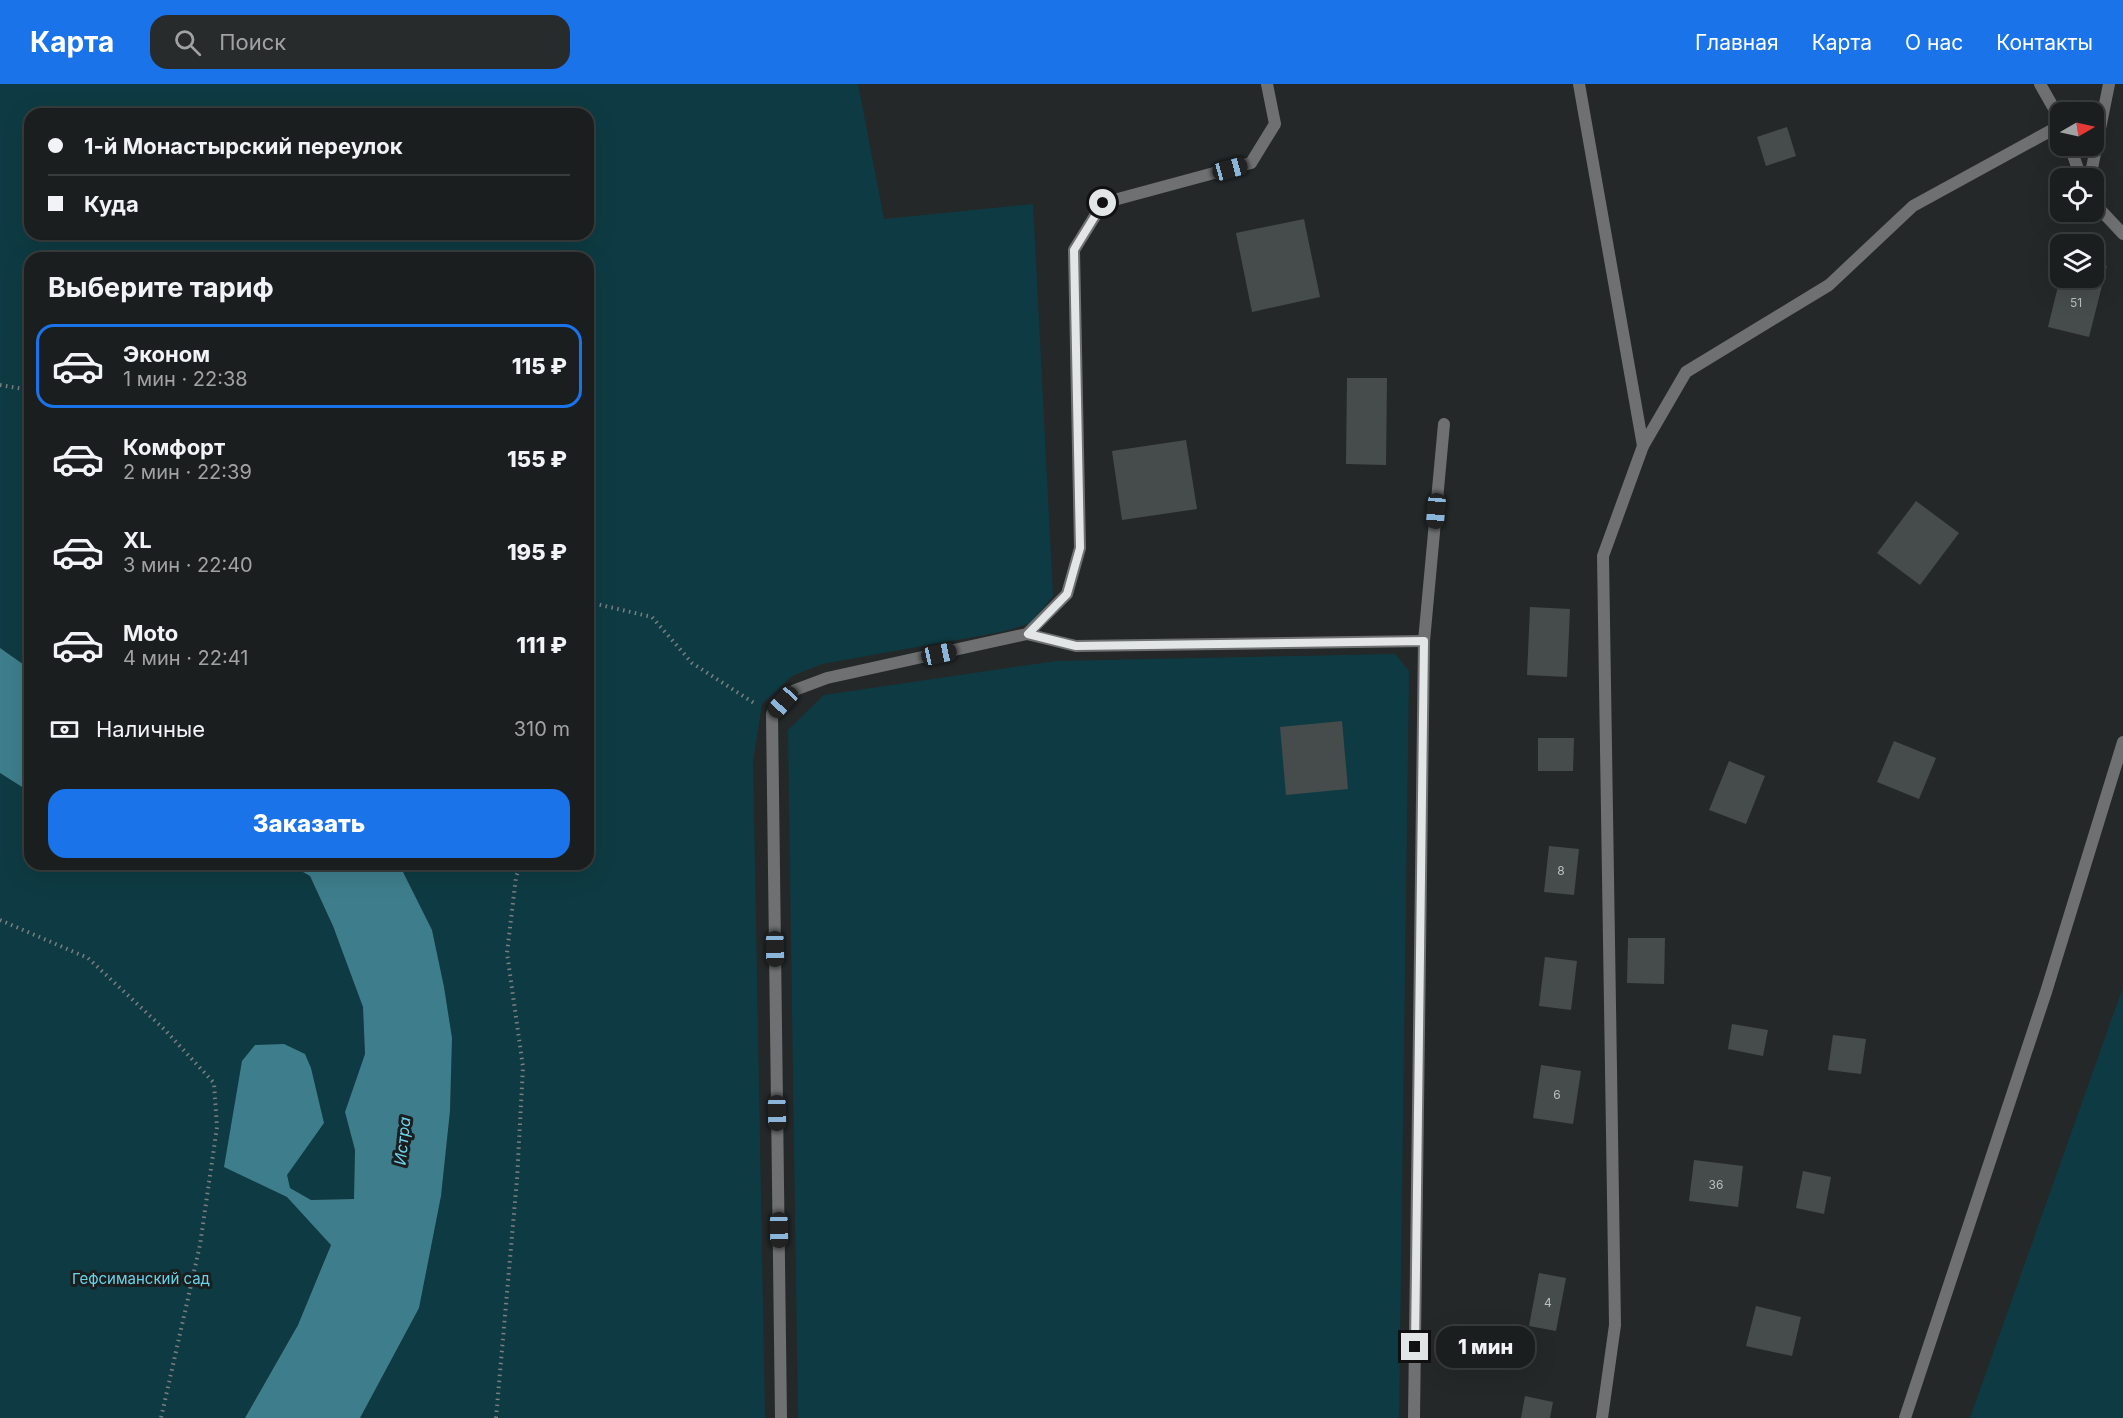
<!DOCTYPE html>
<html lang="ru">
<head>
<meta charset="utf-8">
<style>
	body { margin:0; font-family:Inter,sans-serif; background:#282b2c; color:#f1f3f6; height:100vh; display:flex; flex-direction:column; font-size:22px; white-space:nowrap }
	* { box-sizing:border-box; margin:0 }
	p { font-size:20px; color:#a0a2a4 }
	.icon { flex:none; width:33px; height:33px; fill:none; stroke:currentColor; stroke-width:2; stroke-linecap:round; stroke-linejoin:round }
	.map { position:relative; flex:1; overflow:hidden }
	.drawer { position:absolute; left:24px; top:168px; width:570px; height:618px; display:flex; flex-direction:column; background:#1b1e1f; border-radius:18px; box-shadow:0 6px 24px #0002,0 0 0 2px #393c3d }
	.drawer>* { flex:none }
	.guide { position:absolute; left:24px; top:24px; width:570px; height:132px; border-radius:18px; box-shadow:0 6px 24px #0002,0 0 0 2px #393c3d; display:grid; align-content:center; height:132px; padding:0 24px; background:#1b1e1f }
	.needle { width:39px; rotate:81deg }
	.tools { position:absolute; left:2050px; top:18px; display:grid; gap:12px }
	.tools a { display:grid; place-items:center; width:54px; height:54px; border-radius:12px; background:#1b1e1f; box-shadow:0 6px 24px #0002,0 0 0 2px #393c3d; font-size:30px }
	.end { position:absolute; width:27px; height:27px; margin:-14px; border:8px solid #e3e6e7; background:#111; box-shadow:0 0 0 3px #111 }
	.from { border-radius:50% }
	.bubble { position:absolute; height:42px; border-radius:18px; background:#1b1e1f; box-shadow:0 6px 24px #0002,0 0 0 2px #393c3d; font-size:20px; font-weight:800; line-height:42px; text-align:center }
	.car { position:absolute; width:18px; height:36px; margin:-18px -9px; border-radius:8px; box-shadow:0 0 4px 2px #0007; background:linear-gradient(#222 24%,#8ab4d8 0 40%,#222 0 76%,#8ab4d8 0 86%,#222 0) }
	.guide b { display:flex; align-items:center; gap:21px; height:57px; font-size:22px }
	.guide b+b { border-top:2px solid #393c3d }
	.guide i { width:15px; height:15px; background:#f1f3f6 }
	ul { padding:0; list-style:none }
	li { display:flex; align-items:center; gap:18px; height:84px; margin:0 12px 9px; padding:0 12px; border:3px solid transparent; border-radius:18px }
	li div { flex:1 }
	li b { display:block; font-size:22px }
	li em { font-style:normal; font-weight:800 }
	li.selected { border-color:#1a73e8 }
	li>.icon { width:54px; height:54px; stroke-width:1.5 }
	h2 { padding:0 24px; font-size:27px; line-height:72px }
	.pay { display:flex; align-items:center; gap:15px; height:66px; padding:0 24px; font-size:22px }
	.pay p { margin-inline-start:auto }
	.cta { display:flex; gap:12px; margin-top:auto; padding:12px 24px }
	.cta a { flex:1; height:69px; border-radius:18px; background:#1a73e8; color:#fff; font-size:24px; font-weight:800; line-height:69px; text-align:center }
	header { display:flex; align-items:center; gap:36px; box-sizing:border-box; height:84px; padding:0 30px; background:#1a73e8; color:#fff }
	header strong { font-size:28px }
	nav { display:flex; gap:33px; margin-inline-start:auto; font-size:21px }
	.search { width:420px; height:54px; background:#282b2c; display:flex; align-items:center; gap:15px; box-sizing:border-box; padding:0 21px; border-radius:18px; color:#a0a2a4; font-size:22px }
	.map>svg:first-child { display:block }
	.green { fill:#0e3b43; fill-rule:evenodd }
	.water { fill:#3e7e8c }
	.building { fill:#464b4c }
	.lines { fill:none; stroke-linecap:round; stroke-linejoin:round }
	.path { stroke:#7c7f80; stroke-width:4; stroke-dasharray:1.5 4.5; stroke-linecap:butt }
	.street { stroke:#6e7071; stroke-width:12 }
	.route { stroke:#e3e6e7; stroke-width:8 }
	.labels { text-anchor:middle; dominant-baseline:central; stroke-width:6; stroke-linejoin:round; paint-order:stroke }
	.number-label { font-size:12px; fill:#bcbfc0 }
	.park-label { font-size:15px; fill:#6cd2e8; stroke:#1a1e1f }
	.water-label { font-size:16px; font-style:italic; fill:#70d5eb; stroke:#1a1e1f }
</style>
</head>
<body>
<header>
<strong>Карта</strong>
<div class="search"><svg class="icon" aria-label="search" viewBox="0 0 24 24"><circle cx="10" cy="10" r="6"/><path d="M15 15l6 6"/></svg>Поиск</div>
<nav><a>Главная</a><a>Карта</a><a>О нас</a><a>Контакты</a></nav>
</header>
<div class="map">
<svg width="2123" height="1334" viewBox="0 0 2123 1334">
	<rect width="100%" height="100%" fill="#242829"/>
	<g class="green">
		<path d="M0 0H858L884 135 1033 120 1053 512 1031 539 1001 548 822 580 792 592 762 620 753 677 765 1334H360L419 1224 441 1112 450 1027 452 954 444 903 432 846 399 780H588V174H30V585L0 564ZM30 30H588V150H30Z"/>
		<polygon points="1395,570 1409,587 1399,1334 798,1334 788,646 824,611 1056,577"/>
		<polygon points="0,689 30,708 30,780 289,780 310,792 333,842 363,923 365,970 345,1028 355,1066 354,1115 311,1116 290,1104 286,1091 324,1039 311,984 305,970 224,1082 287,1113 331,1160 298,1241 245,1334 0,1334"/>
		<polygon points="2123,903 2123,1334 1970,1334"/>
	</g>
	<g class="water">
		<polygon points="0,564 30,585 30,708 0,689"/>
		<polygon points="289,780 399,780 432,846 444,903 452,954 450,1027 441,1112 419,1224 360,1334 245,1334 298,1241 331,1161 287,1113 224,1083 242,977 255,961 284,960 305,970 311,984 324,1039 287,1091 290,1104 311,1116 354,1115 355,1066 345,1028 365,970 363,923 333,842 310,792"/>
	</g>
	<g class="building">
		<polygon points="1787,43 1796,72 1766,82 1757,53"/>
		<polygon points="1304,135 1320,213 1252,228 1236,149"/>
		<polygon points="2094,179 2107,182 2089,253 2048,243 2060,194 2094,194"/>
		<polygon points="1347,294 1387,294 1386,381 1346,380"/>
		<polygon points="1186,356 1197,425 1122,436 1112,367"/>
		<polygon points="1916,417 1959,449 1920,501 1877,469"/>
		<polygon points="1530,523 1570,525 1567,593 1527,591"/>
		<polygon points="1342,637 1348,705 1286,711 1280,643"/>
		<polygon points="1538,654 1574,654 1573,687 1538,687"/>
		<polygon points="1894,657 1936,674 1919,715 1877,698"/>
		<polygon points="1729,677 1765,692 1746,740 1709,726"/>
		<polygon points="1549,762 1579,765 1574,811 1544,808"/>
		<polygon points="1628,854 1665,854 1664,900 1627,899"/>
		<polygon points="1545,873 1577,877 1571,926 1539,922"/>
		<polygon points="1732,940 1768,946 1763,972 1728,965"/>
		<polygon points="1833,951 1866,955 1861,990 1828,986"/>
		<polygon points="1541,981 1581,987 1573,1040 1533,1034"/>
		<polygon points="1694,1076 1743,1082 1738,1123 1689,1117"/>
		<polygon points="1803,1087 1831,1093 1824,1130 1796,1124"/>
		<polygon points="1539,1189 1566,1194 1556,1247 1529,1242"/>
		<polygon points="1756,1222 1801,1233 1792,1272 1746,1262"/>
		<polygon points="1525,1312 1553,1318 1550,1334 1521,1334"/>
	</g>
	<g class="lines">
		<g class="path">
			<polyline points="0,301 30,306"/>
			<polyline points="588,518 652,533 692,579 754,619"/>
			<polyline points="0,836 88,874 165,946 214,999 217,1043 200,1161 161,1334"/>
			<polyline points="496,1334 517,1095 523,983 507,869 516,793 521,780"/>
		</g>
		<g class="street">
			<polyline points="1579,0 1643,362 1603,472 1615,1241 1602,1334"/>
			<polyline points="2040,0 2061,37"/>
			<polyline points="2070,62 2081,94"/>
			<polyline points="2090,94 2109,0"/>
			<polyline points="2094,119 2123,150"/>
			<polyline points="1643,362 1686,288 1829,201 1913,122 2061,41"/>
			<polyline points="1027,550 1067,510 1080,464 1074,166 1103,119 1251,79 1275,40 1267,0"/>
			<polyline points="781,1334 772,630 795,606 827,594 1027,550 1076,562 1424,557"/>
			<polyline points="1414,1334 1424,557 1444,340"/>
			<polyline points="1905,1334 2046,908 2123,658"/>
		</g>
	</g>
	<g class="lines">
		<polyline class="route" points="1103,119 1074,166 1080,464 1067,510 1028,550 1076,562 1424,557 1415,1263"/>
	</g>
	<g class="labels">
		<g class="number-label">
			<text x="2076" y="218">51</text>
			<text x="1561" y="786">8</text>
			<text x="1557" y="1010">6</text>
			<text x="1716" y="1100">36</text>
			<text x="1548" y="1218">4</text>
		</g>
		<g class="park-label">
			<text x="141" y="1194">Гефсиманский сад</text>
		</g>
		<g class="water-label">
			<text transform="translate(402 1057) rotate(-84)">Истра</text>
		</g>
	</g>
</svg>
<div class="tools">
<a><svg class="needle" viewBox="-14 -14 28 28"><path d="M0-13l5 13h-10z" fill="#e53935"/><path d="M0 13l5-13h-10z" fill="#a0a2a4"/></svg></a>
<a><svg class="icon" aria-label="locate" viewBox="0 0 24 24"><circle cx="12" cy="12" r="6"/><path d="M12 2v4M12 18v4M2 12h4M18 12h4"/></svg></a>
<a><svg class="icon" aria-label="layers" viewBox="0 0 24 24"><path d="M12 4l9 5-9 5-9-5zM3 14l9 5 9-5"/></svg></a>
</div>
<i class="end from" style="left:1103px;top:119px"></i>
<i class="end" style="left:1415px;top:1263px"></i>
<div class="bubble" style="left:1436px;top:1242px;width:99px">1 мин</div>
<i class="car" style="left:1230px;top:85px;rotate:75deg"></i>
<i class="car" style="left:1436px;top:427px;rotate:185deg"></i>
<i class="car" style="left:939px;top:570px;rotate:78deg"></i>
<i class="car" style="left:783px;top:618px;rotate:222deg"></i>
<i class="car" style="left:775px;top:865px;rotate:179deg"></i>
<i class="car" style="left:777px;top:1029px;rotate:179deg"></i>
<i class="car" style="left:779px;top:1146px;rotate:179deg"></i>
<div class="guide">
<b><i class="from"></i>1-й Монастырский переулок</b>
<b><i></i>Куда</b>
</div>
<section class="drawer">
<h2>Выберите тариф</h2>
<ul>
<li class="selected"><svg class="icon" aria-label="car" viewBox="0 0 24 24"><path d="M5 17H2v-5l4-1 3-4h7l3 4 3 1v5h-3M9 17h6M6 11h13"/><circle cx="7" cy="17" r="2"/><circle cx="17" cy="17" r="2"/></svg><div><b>Эконом</b><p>1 мин · 22:38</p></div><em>115 ₽</em></li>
<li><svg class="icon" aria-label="car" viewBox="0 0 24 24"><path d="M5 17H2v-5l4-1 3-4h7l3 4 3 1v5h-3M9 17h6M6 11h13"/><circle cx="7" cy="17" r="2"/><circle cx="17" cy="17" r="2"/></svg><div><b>Комфорт</b><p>2 мин · 22:39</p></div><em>155 ₽</em></li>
<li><svg class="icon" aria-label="car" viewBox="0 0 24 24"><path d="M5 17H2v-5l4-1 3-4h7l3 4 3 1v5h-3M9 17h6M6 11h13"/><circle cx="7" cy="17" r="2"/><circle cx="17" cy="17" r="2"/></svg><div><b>XL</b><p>3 мин · 22:40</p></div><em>195 ₽</em></li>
<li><svg class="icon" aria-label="car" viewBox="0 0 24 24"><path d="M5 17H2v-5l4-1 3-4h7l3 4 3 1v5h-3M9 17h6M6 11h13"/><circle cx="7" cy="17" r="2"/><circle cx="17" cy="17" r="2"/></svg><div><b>Moto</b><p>4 мин · 22:41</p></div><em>111 ₽</em></li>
</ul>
<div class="pay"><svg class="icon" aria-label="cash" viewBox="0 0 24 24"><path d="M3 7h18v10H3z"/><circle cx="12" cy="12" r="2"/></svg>Наличные<p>310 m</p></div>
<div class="cta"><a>Заказать</a></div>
</section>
</div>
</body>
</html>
